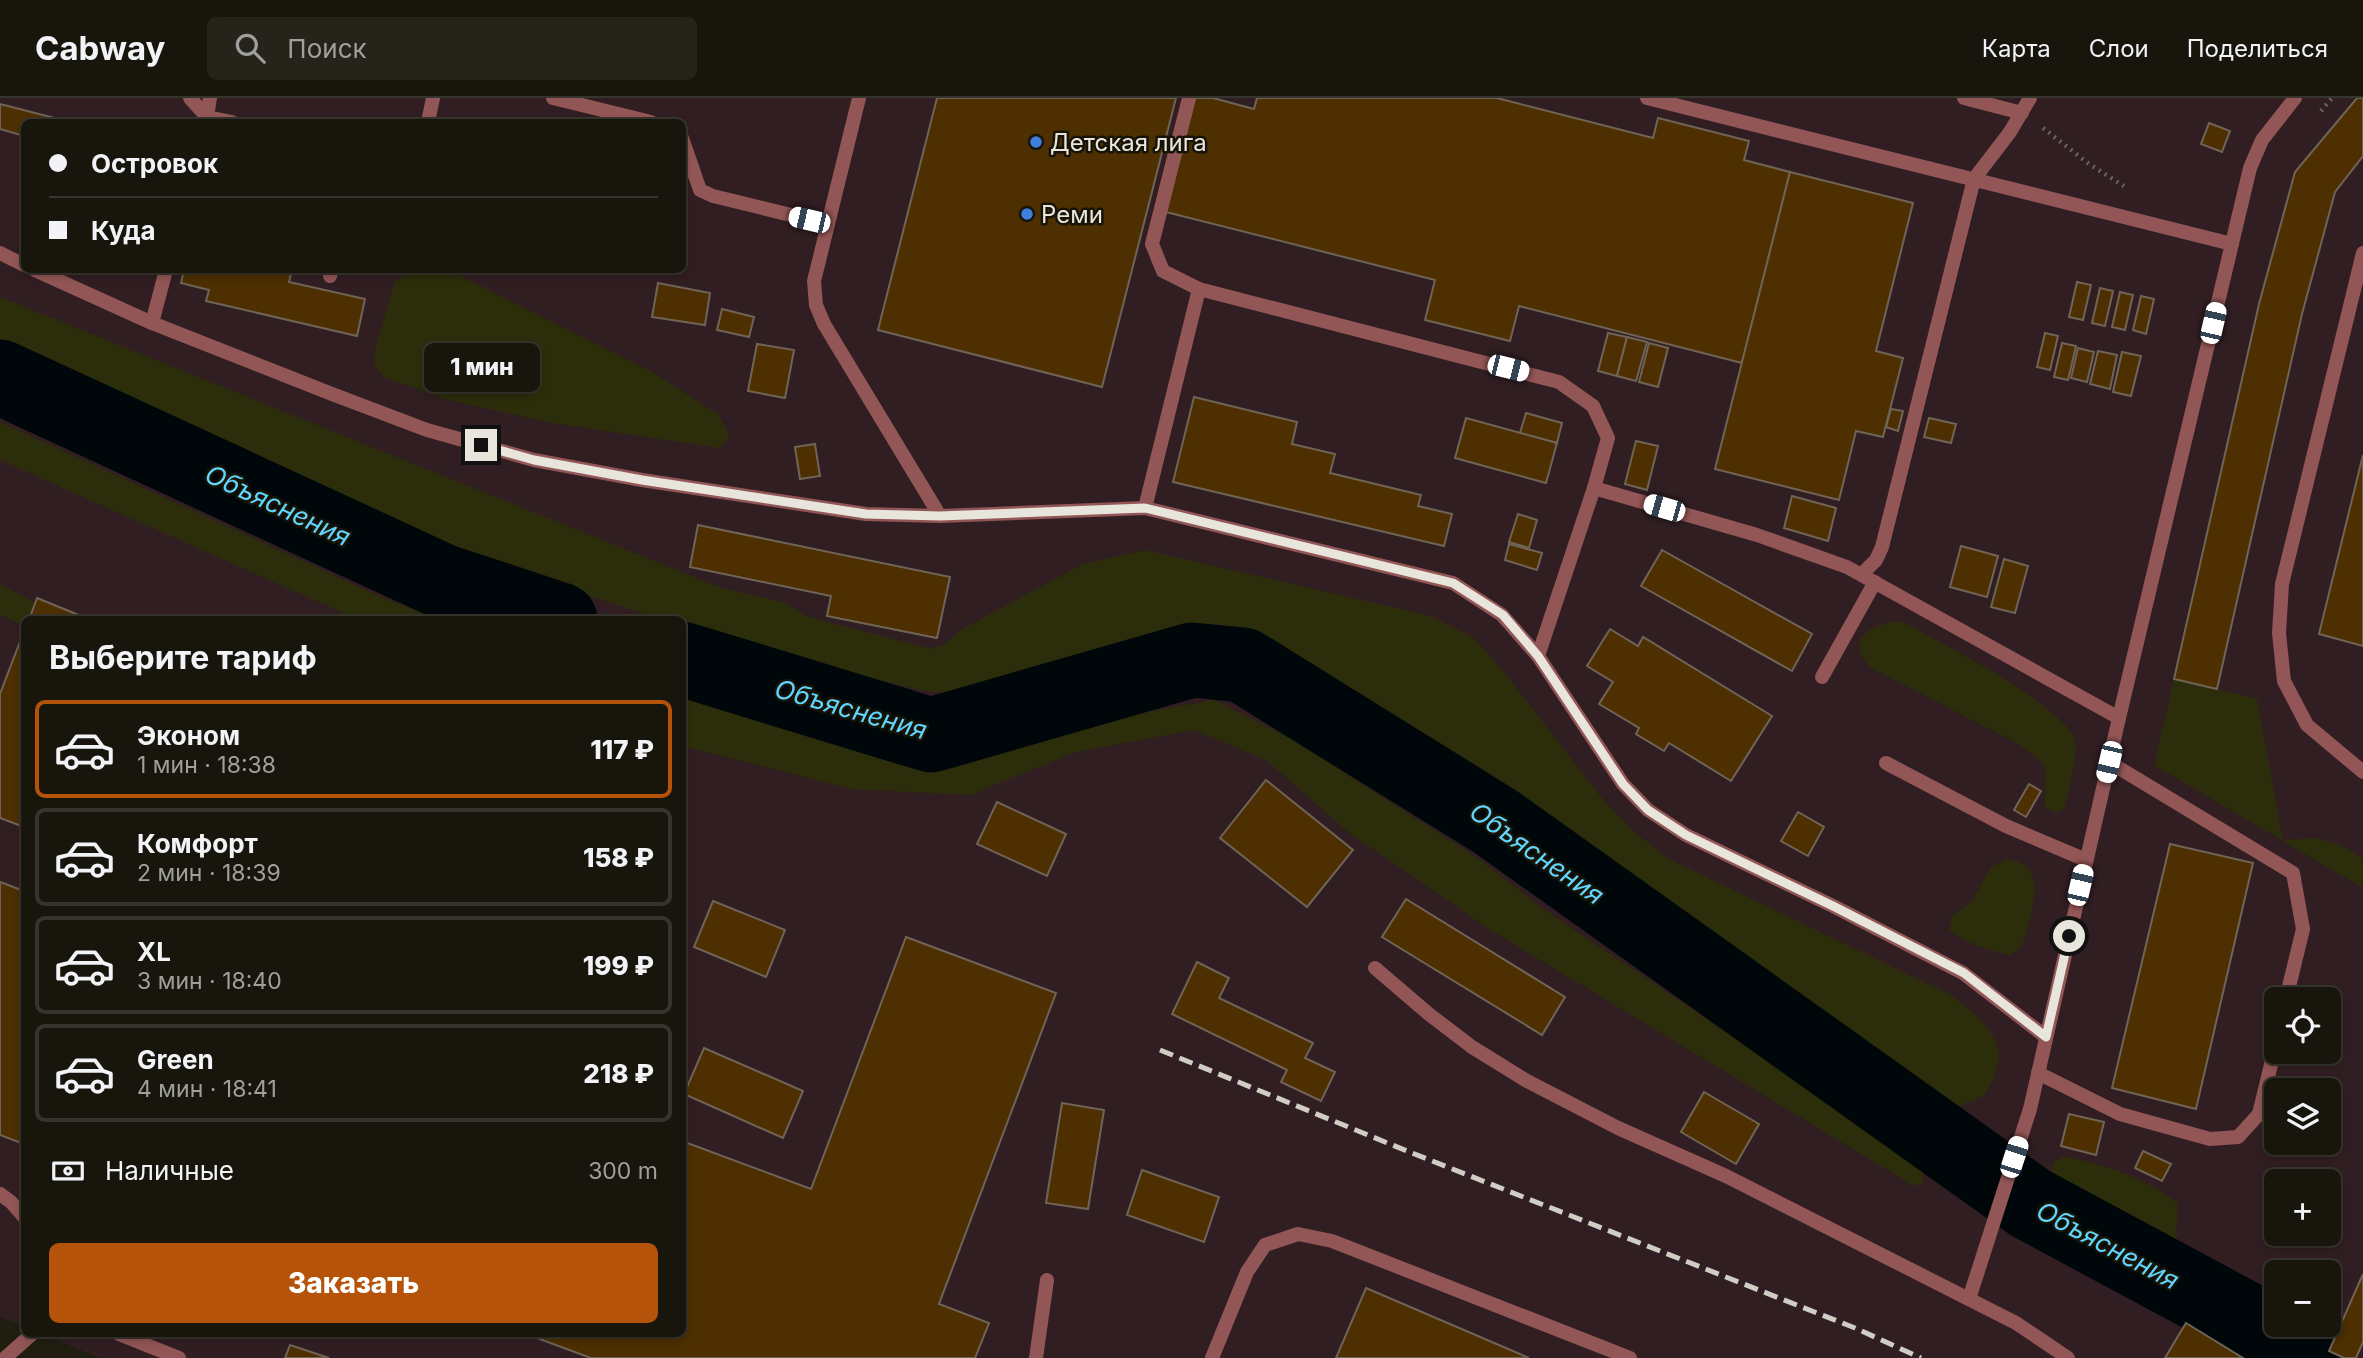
<!DOCTYPE html>
<html lang="ru">
<head>
<meta charset="utf-8">
<style>
	body { margin:0; font-family:Inter,sans-serif; background:#25231a; color:#f1f3f6; height:100vh; display:flex; flex-direction:column; font-size:26px; white-space:nowrap }
	* { box-sizing:border-box; margin:0 }
	p { font-size:23px; color:#9f9f9d }
	.icon { flex:none; width:38px; height:38px; fill:none; stroke:currentColor; stroke-width:2; stroke-linecap:round; stroke-linejoin:round }
	.map { position:relative; flex:1; overflow:hidden }
	.side { position:absolute; left:21px; top:518px; width:665px; height:721px; display:flex; flex-direction:column; background:#18160c; border-radius:10px; box-shadow:0 4px 10px #0003,0 0 0 2px #36352d }
	.side>* { flex:none }
	.top-card { position:absolute; left:21px; top:21px; width:665px; height:154px; border-radius:10px; box-shadow:0 4px 10px #0003,0 0 0 2px #36352d; display:grid; align-content:center; height:154px; padding:0 28px; background:#18160c }
	.controls { position:absolute; left:2264px; top:889px; display:grid; gap:14px }
	.controls a { display:grid; place-items:center; width:77px; height:77px; border-radius:10px; background:#18160c; box-shadow:0 4px 10px #0003,0 0 0 2px #36352d; font-size:35px }
	.end { position:absolute; width:32px; height:32px; margin:-16px; border:9px solid #e7e5dc; background:#111; box-shadow:0 0 0 4px #111 }
	.from { border-radius:50% }
	.bubble { position:absolute; height:49px; border-radius:10px; background:#18160c; box-shadow:0 4px 10px #0003,0 0 0 2px #36352d; font-size:23px; font-weight:800; line-height:49px; text-align:center }
	.car { position:absolute; width:21px; height:42px; margin:-21px -10px; border-radius:9px; box-shadow:0 0 5px 2px #0007; background:linear-gradient(#fff 24%,#345 0 40%,#fff 0 76%,#345 0 86%,#fff 0) }
	.top-card b { display:flex; align-items:center; gap:24px; height:66px; font-size:26px }
	.top-card b+b { border-top:2px solid #36352d }
	.top-card i { width:18px; height:18px; background:#f1f3f6 }
	ul { padding:0; list-style:none }
	li { display:flex; align-items:center; gap:21px; height:98px; margin:0 14px 10px; padding:0 14px; border:4px solid #36352d; border-radius:10px }
	li div { flex:1 }
	li b { display:block; font-size:26px }
	li em { font-style:normal; font-weight:800 }
	li.active { border-color:#b45309 }
	li>.icon { width:63px; height:63px; stroke-width:1.5 }
	h2 { padding:0 28px; font-size:32px; line-height:84px }
	.pay { display:flex; align-items:center; gap:18px; height:77px; padding:0 28px; font-size:26px }
	.pay p { margin-inline-start:auto }
	.button { display:flex; gap:14px; margin-top:auto; padding:14px 28px }
	.button a { flex:1; height:80px; border-radius:10px; background:#b45309; color:#fff; font-size:28px; font-weight:800; line-height:80px; text-align:center }
	header { display:flex; align-items:center; gap:42px; box-sizing:border-box; height:98px; padding:0 35px; background:#18160c; border-bottom:2px solid #36352d }
	header strong { font-size:33px }
	nav { display:flex; gap:38px; margin-inline-start:auto; font-size:24px }
	.search { width:490px; height:63px; background:#25231a; display:flex; align-items:center; gap:18px; box-sizing:border-box; padding:0 24px; border-radius:10px; color:#9f9f9d; font-size:26px }
	.map>svg:first-child { display:block }
	.industrial { fill:#311e22; fill-rule:evenodd }
	.green { fill:#2c2d0a }
	.lines { fill:none; stroke-linecap:round; stroke-linejoin:round }
	.river { stroke:#00070b; stroke-width:75 }
	.building { fill:#4d2f01; stroke:#6f6456; stroke-width:2 }
	.path { stroke:#68665a; stroke-width:4.5; stroke-dasharray:2 5; stroke-linecap:butt }
	.service { stroke:#935656; stroke-width:14 }
	.rail { stroke:#cfcdc4; stroke-width:5; stroke-dasharray:14 7; stroke-linecap:butt }
	.route { stroke:#e7e5dc; stroke-width:9 }
	.shop-dot { fill:#3f7fe0; stroke:#171407; stroke-width:2.5 }
	.labels { text-anchor:middle; dominant-baseline:central; stroke-width:5; stroke-linejoin:round; paint-order:stroke }
	.poi-label { font-size:24px; fill:#e7e5dc; stroke:#171407; text-anchor:start }
	.water-label { font-size:26px; font-style:italic; fill:#61d5fd; stroke:#171407 }
</style>
</head>
<body>
<header>
<strong>Cabway</strong>
<div class="search"><svg class="icon" aria-label="search" viewBox="0 0 24 24"><circle cx="10" cy="10" r="6"/><path d="M15 15l6 6"/></svg>Поиск</div>
<nav><a>Карта</a><a>Слои</a><a>Поделиться</a></nav>
</header>
<div class="map">
<svg width="2363" height="1260" viewBox="0 0 2363 1260">
	<rect width="100%" height="100%" fill="#201e10"/>
	<path class="industrial" d="M0 0H2363V1260H101L41 1236H682V522H24V1229L0 1219ZM24 24H682V172H24ZM2277 901H2329V954H2277ZM2277 992H2329V1045H2277ZM2277 1083H2329V1136H2277ZM2277 1174H2329V1227H2277Z"/>
	<g class="green">
		<polygon points="413,172 461,178 653,274 719,317 730,339 719,350 546,324 445,301 383,279 374,266 375,251 395,183"/>
		<path d="M0 199 719 489 785 505 809 519 932 551 945 546 962 531 1083 466 1145 452 1431 518 1474 540 1505 575 1601 699 1632 732 1667 760 1951 897C1974 916 2008 937 1996 973 1994 981 1988 990 1984 998L1959 1008 1919 993 1888 975 1532 707 1263 540 1206 529 955 596 920 592 741 548 683 529 682 522 660 521 441 449 0 242Z"/>
		<polygon points="0,324 392,504 448,521 357,521 0,362"/>
		<polygon points="0,486 66,521 24,522 24,528 0,517"/>
		<path d="M1897 523 1909 527C1945 547 2063 607 2075 642 2079 653 2068 698 2064 711L2057 715 2045 709C2042 694 2049 681 2044 666L2020 647 1870 569C1843 541 1871 527 1897 523Z"/>
		<polygon points="2174,581 2257,601 2283,742 2317,740 2340,747 2363,760 2363,790 2154,667"/>
		<polygon points="683,592 933,668 1072,627 1214,602 1290,640 1479,761 1542,810 1916,1062 1923,1072 1923,1085 1914,1088 1489,831 1348,734 1266,662 1194,632 1076,654 970,697 851,691 683,648"/>
		<path d="M2007 761C2053 766 2029 819 2022 849L2010 857C1987 852 1968 846 1949 832L1952 818 1972 803 1991 769Z"/>
		<path d="M2064 1058C2104 1067 2146 1079 2178 1106L2175 1157 2169 1163 2159 1161 2051 1103 2044 1093 2054 1064Z"/>
	</g>
	<g class="lines">
		<g class="river">
			<polyline points="0,279 442,483 560,522"/>
			<polyline points="682,561 931,637 1192,562 1243,567 1496,724 2030,1105 2318,1260"/>
		</g>
	</g>
	<g class="building">
		<polygon points="937,0 1176,0 1102,289 878,232"/>
		<polygon points="1195,0 1213,0 1254,11 1257,0 1497,0 1653,40 1658,20 1749,43 1744,62 1790,74 1742,265 1519,208 1510,243 1425,222 1435,182 1166,114"/>
		<polygon points="2357,0 2363,0 2363,58 2335,94 2302,216 2217,591 2174,581 2259,206 2295,74"/>
		<polygon points="0,6 70,24 24,24 24,38 0,31"/>
		<polygon points="2209,25 2230,33 2222,54 2201,46"/>
		<polygon points="1790,74 1913,105 1876,253 1903,260 1883,339 1856,333 1839,402 1715,371"/>
		<polygon points="184,172 292,172 289,184 365,201 357,238 206,203 209,192 181,185"/>
		<polygon points="2077,184 2091,187 2083,222 2069,219"/>
		<polygon points="658,185 710,195 705,227 652,219"/>
		<polygon points="2100,190 2113,193 2105,228 2092,225"/>
		<polygon points="2120,194 2133,197 2125,232 2112,229"/>
		<polygon points="2141,198 2154,201 2146,236 2133,232"/>
		<polygon points="722,211 754,219 749,239 717,232"/>
		<polygon points="1608,235 1627,239 1617,278 1598,273"/>
		<polygon points="2045,235 2058,238 2050,272 2037,269"/>
		<polygon points="1627,239 1647,244 1636,283 1617,278"/>
		<polygon points="1649,245 1668,250 1658,289 1639,284"/>
		<polygon points="2062,245 2076,248 2068,282 2054,279"/>
		<polygon points="757,246 794,252 785,300 748,293"/>
		<polygon points="2078,250 2094,254 2087,284 2071,280"/>
		<polygon points="2098,253 2117,257 2110,291 2090,286"/>
		<polygon points="2122,254 2141,258 2131,298 2113,294"/>
		<polygon points="1194,299 1297,324 1292,346 1335,356 1330,375 1421,397 1418,408 1452,416 1444,448 1173,384"/>
		<polygon points="1891,311 1903,313 1898,333 1886,329"/>
		<polygon points="1526,315 1562,325 1557,345 1520,335"/>
		<polygon points="1466,320 1557,345 1546,385 1455,360"/>
		<polygon points="1929,320 1956,326 1951,345 1924,339"/>
		<polygon points="1636,343 1658,348 1647,392 1625,386"/>
		<polygon points="815,346 820,378 800,381 795,349"/>
		<polygon points="2363,357 2363,548 2319,536"/>
		<polygon points="1792,398 1836,410 1828,443 1784,430"/>
		<polygon points="1518,416 1537,422 1529,450 1509,444"/>
		<polygon points="698,427 950,479 937,540 827,518 831,498 690,469"/>
		<polygon points="1509,446 1542,455 1537,472 1505,462"/>
		<polygon points="1961,448 1998,458 1987,499 1950,489"/>
		<polygon points="1662,452 1812,536 1792,573 1641,488"/>
		<polygon points="2004,461 2028,468 2015,515 1991,509"/>
		<polygon points="37,500 91,522 29,522"/>
		<polygon points="1610,531 1638,548 1643,539 1772,618 1731,683 1669,645 1664,653 1636,636 1639,630 1599,606 1613,584 1587,568"/>
		<polygon points="24,533 24,729 0,720 0,596"/>
		<polygon points="1266,682 1353,752 1307,809 1220,740"/>
		<polygon points="2029,686 2041,693 2026,719 2014,712"/>
		<polygon points="997,704 1066,736 1047,778 977,746"/>
		<polygon points="1798,714 1824,729 1808,758 1781,743"/>
		<polygon points="2170,746 2253,765 2196,1011 2112,990"/>
		<polygon points="0,784 24,793 24,1046 0,1037"/>
		<polygon points="1406,801 1565,899 1542,937 1382,839"/>
		<polygon points="713,803 785,832 766,879 694,849"/>
		<polygon points="906,839 1056,895 939,1206 989,1225 975,1260 591,1260 526,1236 682,1236 682,1043 811,1091"/>
		<polygon points="1197,864 1229,880 1219,900 1313,945 1305,960 1335,974 1321,1003 1281,984 1287,972 1172,916"/>
		<polygon points="704,950 803,993 783,1040 684,996"/>
		<polygon points="1704,994 1759,1026 1736,1066 1681,1034"/>
		<polygon points="1062,1005 1104,1012 1088,1111 1046,1105"/>
		<polygon points="2069,1016 2104,1024 2096,1057 2061,1048"/>
		<polygon points="2143,1053 2171,1066 2162,1083 2135,1070"/>
		<polygon points="1142,1072 1219,1099 1204,1144 1127,1117"/>
		<polygon points="2363,1176 2363,1244 2356,1260 2344,1260 2329,1253"/>
		<polygon points="1366,1190 1529,1260 1336,1260"/>
		<polygon points="2186,1225 2243,1260 2165,1260"/>
		<polygon points="290,1247 329,1260 285,1260"/>
	</g>
	<g class="lines">
		<g class="path">
			<polyline points="2321,13 2332,0"/>
			<polyline points="2043,30 2089,66 2124,88"/>
		</g>
		<g class="service">
			<polyline points="190,0 207,19 206,23"/>
			<polyline points="210,0 207,19 232,24"/>
			<polyline points="553,0 651,24"/>
			<polyline points="859,0 814,183 816,207 824,226 940,418"/>
			<polyline points="1189,0 1152,146 1163,173 1199,191"/>
			<polyline points="1647,0 2232,146"/>
			<polyline points="1964,0 2022,15"/>
			<polyline points="428,24 433,0"/>
			<polyline points="682,40 700,92 713,98 828,126"/>
			<polyline points="0,155 24,167"/>
			<polyline points="2363,155 2282,486 2279,535 2284,583 2307,627 2363,674"/>
			<polyline points="35,172 152,225 332,296 427,332 534,362 642,382 866,416 940,418 1145,410 1453,485 1502,517 1538,558 1623,686 1648,712 1686,737 1833,808 1963,875 2046,939"/>
			<polyline points="330,178 331,172"/>
			<polyline points="152,225 166,172"/>
			<polyline points="1145,410 1199,191 1559,284 1593,308 1608,340 1594,390"/>
			<polyline points="1862,476 1876,462 1882,449 1974,81 2010,34 2030,0"/>
			<polyline points="1538,558 1594,390 1757,437 1847,469 2119,620"/>
			<polyline points="1822,579 1875,484"/>
			<polyline points="2109,664 2293,775 2303,831 2286,901"/>
			<polyline points="1886,665 2006,728 2086,762"/>
			<polyline points="1375,870 1430,917 1472,949 1527,983 1618,1030 1726,1078 2016,1225 2068,1260"/>
			<polyline points="2038,975 2120,1016 2210,1041 2238,1039 2259,1016 2277,942"/>
			<polyline points="0,1096 11,1104 24,1119"/>
			<polyline points="1969,1201 2030,1011 2119,620 2250,70 2262,42 2295,0"/>
			<polyline points="119,1236 179,1260"/>
			<polyline points="5,1260 32,1236"/>
			<polyline points="1036,1260 1047,1182"/>
			<polyline points="1212,1260 1247,1174 1265,1147 1298,1136 1332,1143 1630,1260"/>
		</g>
		<polyline class="rail" points="1160,952 1412,1055 1855,1230 1921,1260"/>
	</g>
	<g class="lines">
		<polyline class="route" points="481,347 534,362 642,382 866,416 940,418 1145,410 1453,485 1503,517 1538,558 1623,686 1648,712 1686,737 1833,808 1964,875 2046,939 2069,838"/>
	</g>
	<g class="shop-dot">
		<circle cx="1036" cy="44" r="7"/>
		<circle cx="1027" cy="116" r="7"/>
	</g>
	<g class="labels">
		<g class="poi-label">
			<text x="1050" y="44">Детская лига</text>
			<text x="1041" y="116">Реми</text>
		</g>
		<g class="water-label">
			<text transform="translate(278 407) rotate(25)">Объяснения</text>
			<text transform="translate(851 611) rotate(16)">Объяснения</text>
			<text transform="translate(1537 755) rotate(35)">Объяснения</text>
			<text transform="translate(2108 1147) rotate(28)">Объяснения</text>
		</g>
	</g>
</svg>
<div class="controls">
<a><svg class="icon" aria-label="locate" viewBox="0 0 24 24"><circle cx="12" cy="12" r="6"/><path d="M12 2v4M12 18v4M2 12h4M18 12h4"/></svg></a>
<a><svg class="icon" aria-label="layers" viewBox="0 0 24 24"><path d="M12 4l9 5-9 5-9-5zM3 14l9 5 9-5"/></svg></a>
<a>+</a>
<a>−</a>
</div>
<i class="end from" style="left:2069px;top:838px"></i>
<i class="end" style="left:481px;top:347px"></i>
<div class="bubble" style="left:424px;top:245px;width:116px">1 мин</div>
<i class="car" style="left:809px;top:122px;rotate:283deg"></i>
<i class="car" style="left:2213px;top:225px;rotate:13deg"></i>
<i class="car" style="left:1508px;top:270px;rotate:104deg"></i>
<i class="car" style="left:1664px;top:410px;rotate:286deg"></i>
<i class="car" style="left:2109px;top:664px;rotate:193deg"></i>
<i class="car" style="left:2080px;top:787px;rotate:13deg"></i>
<i class="car" style="left:2014px;top:1059px;rotate:18deg"></i>
<div class="top-card">
<b><i class="from"></i>Островок</b>
<b><i></i>Куда</b>
</div>
<section class="side">
<h2>Выберите тариф</h2>
<ul>
<li class="active"><svg class="icon" aria-label="car" viewBox="0 0 24 24"><path d="M5 17H2v-5l4-1 3-4h7l3 4 3 1v5h-3M9 17h6M6 11h13"/><circle cx="7" cy="17" r="2"/><circle cx="17" cy="17" r="2"/></svg><div><b>Эконом</b><p>1 мин · 18:38</p></div><em>117 ₽</em></li>
<li><svg class="icon" aria-label="car" viewBox="0 0 24 24"><path d="M5 17H2v-5l4-1 3-4h7l3 4 3 1v5h-3M9 17h6M6 11h13"/><circle cx="7" cy="17" r="2"/><circle cx="17" cy="17" r="2"/></svg><div><b>Комфорт</b><p>2 мин · 18:39</p></div><em>158 ₽</em></li>
<li><svg class="icon" aria-label="car" viewBox="0 0 24 24"><path d="M5 17H2v-5l4-1 3-4h7l3 4 3 1v5h-3M9 17h6M6 11h13"/><circle cx="7" cy="17" r="2"/><circle cx="17" cy="17" r="2"/></svg><div><b>XL</b><p>3 мин · 18:40</p></div><em>199 ₽</em></li>
<li><svg class="icon" aria-label="car" viewBox="0 0 24 24"><path d="M5 17H2v-5l4-1 3-4h7l3 4 3 1v5h-3M9 17h6M6 11h13"/><circle cx="7" cy="17" r="2"/><circle cx="17" cy="17" r="2"/></svg><div><b>Green</b><p>4 мин · 18:41</p></div><em>218 ₽</em></li>
</ul>
<div class="pay"><svg class="icon" aria-label="cash" viewBox="0 0 24 24"><path d="M3 7h18v10H3z"/><circle cx="12" cy="12" r="2"/></svg>Наличные<p>300 m</p></div>
<div class="button"><a>Заказать</a></div>
</section>
</div>
</body>
</html>
